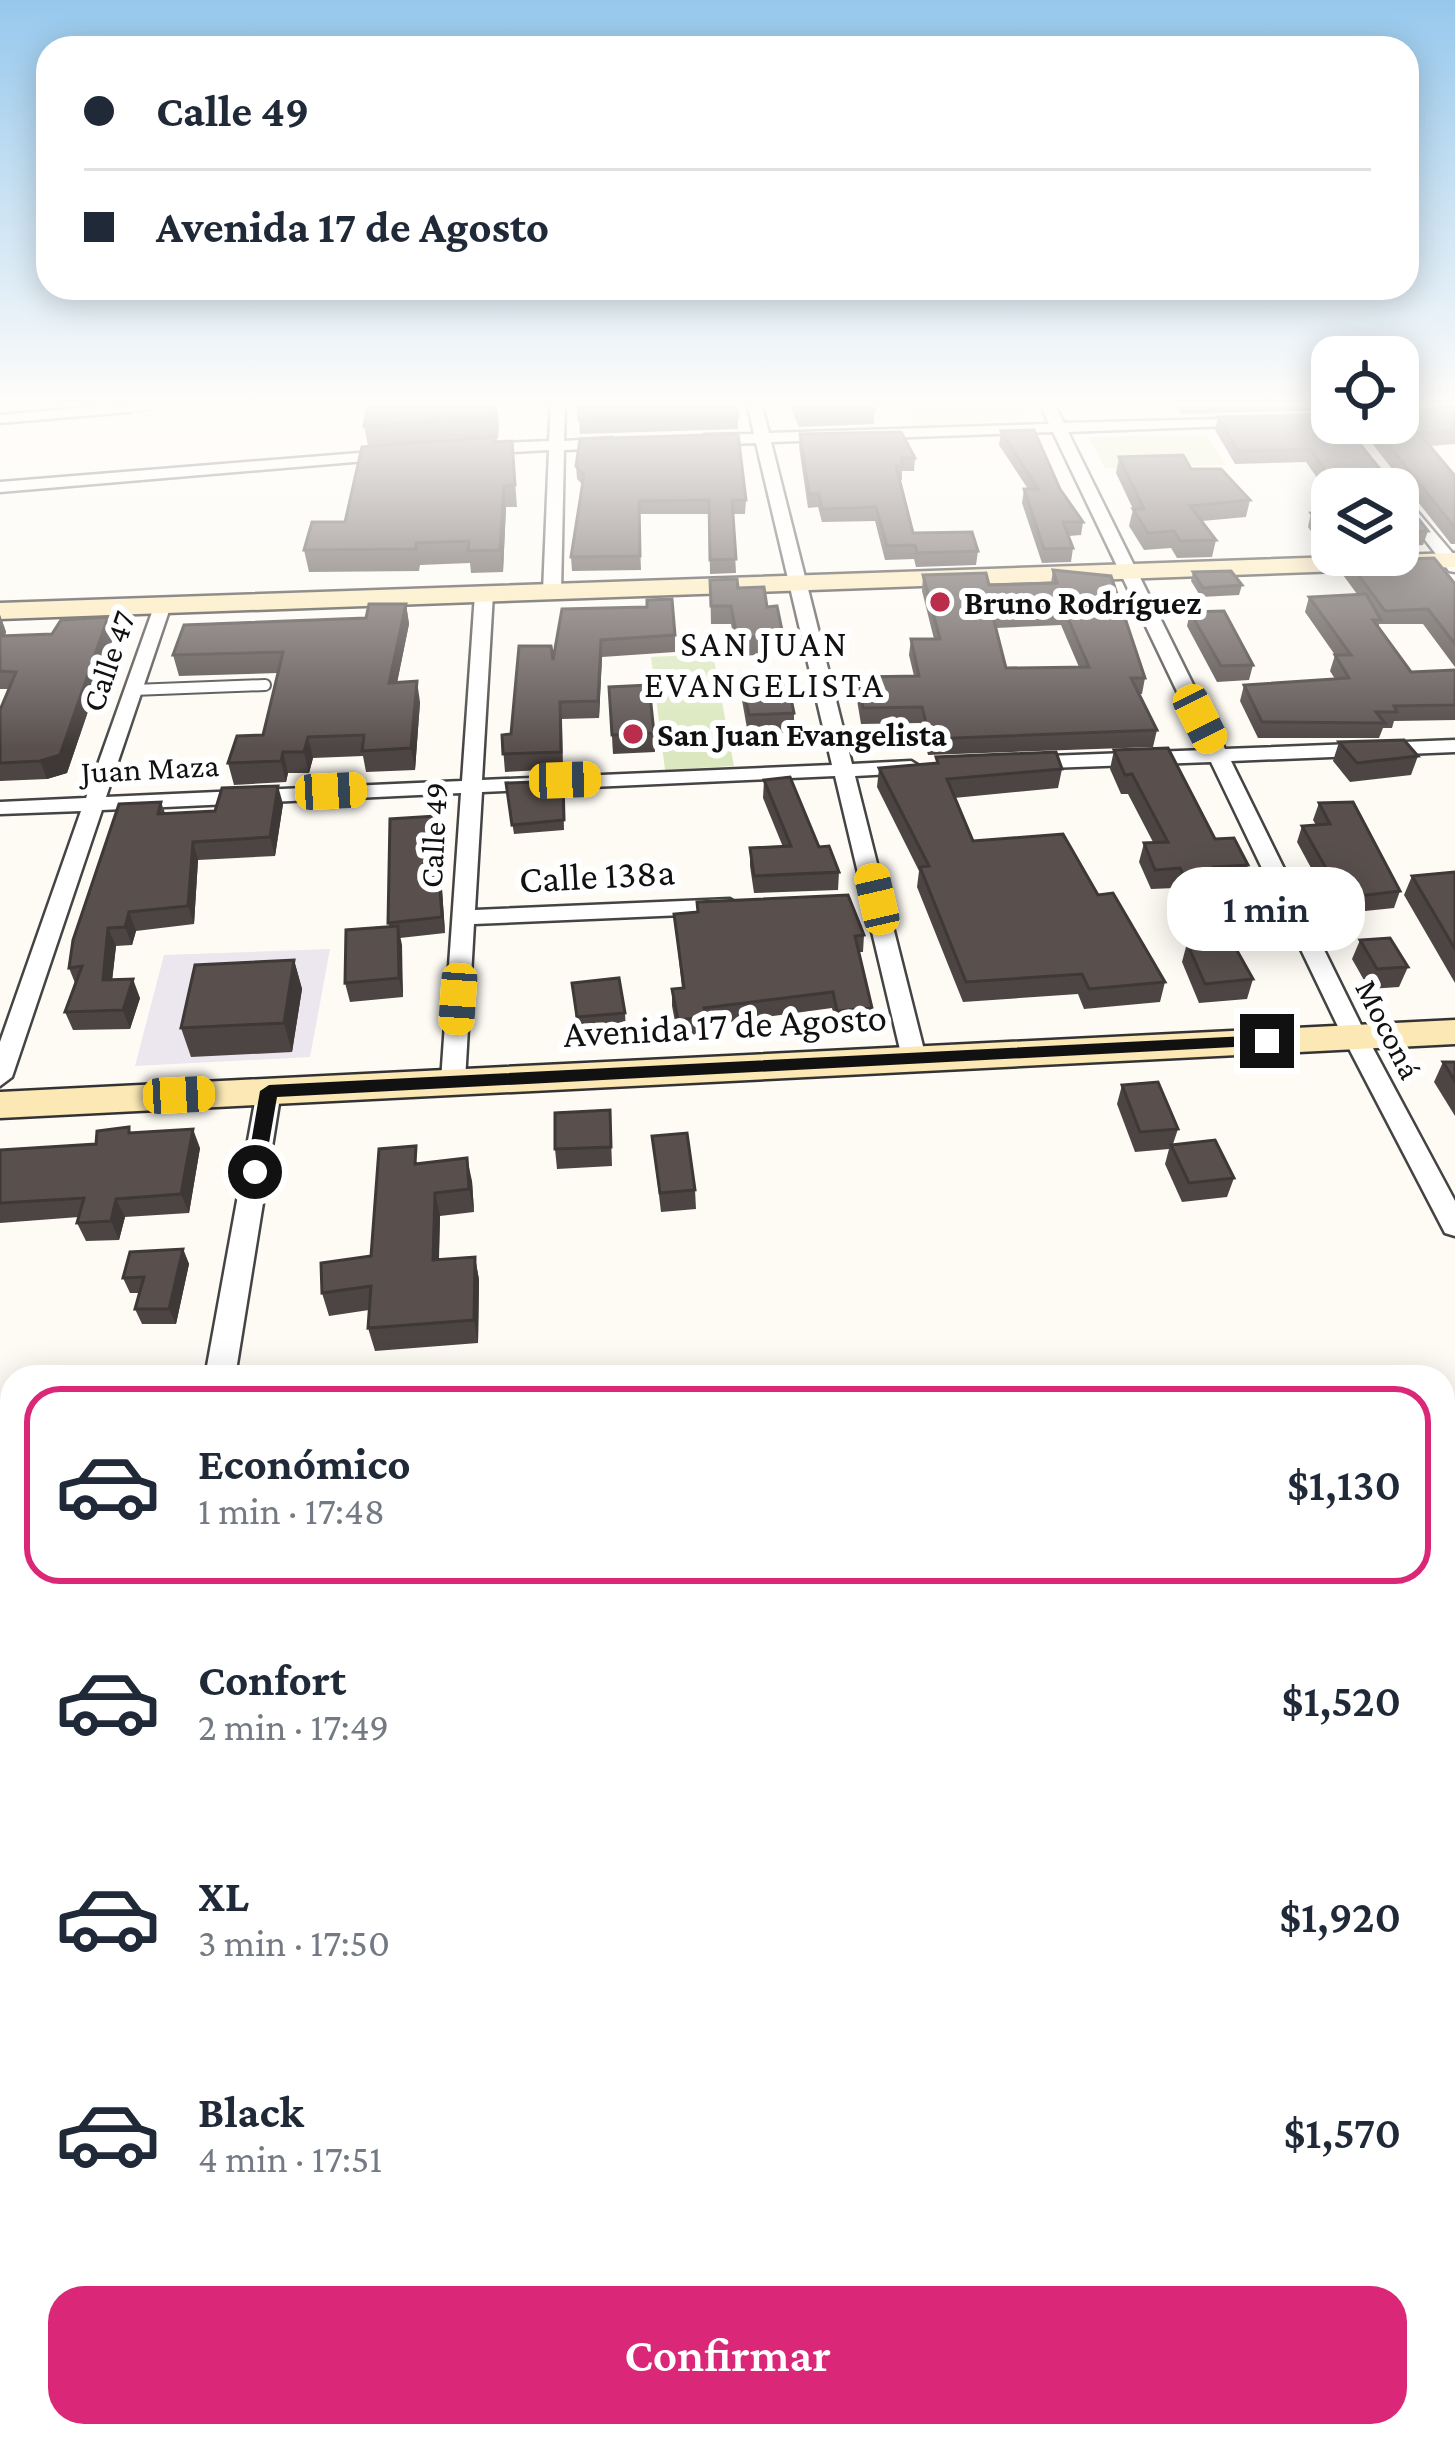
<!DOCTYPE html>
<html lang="es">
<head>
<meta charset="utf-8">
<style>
	body { margin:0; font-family:"Crimson Pro",serif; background:#f6f6f7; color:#1f2937; height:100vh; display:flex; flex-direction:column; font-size:45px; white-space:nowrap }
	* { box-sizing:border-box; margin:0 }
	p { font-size:39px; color:#747a83 }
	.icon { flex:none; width:66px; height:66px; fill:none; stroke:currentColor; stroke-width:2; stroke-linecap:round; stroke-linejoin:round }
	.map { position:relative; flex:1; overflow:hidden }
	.side { position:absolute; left:0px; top:1365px; width:1455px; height:1083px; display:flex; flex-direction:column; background:#fff; border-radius:36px 36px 0 0; box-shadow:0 6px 30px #0003 }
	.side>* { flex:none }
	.hud { position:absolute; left:36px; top:36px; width:1383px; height:264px; border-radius:36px; box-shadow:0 6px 30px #0003; display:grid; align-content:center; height:264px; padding:0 48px; background:#fff }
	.tools { position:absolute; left:1311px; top:336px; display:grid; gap:24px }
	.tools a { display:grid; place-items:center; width:108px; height:108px; border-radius:24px; background:#fff; box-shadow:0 6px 30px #0003; font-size:60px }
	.end { position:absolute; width:54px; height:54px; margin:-27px; border:15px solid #111; background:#fff; box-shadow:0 0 0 6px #fff }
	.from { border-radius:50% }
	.bubble { position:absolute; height:84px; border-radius:36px; background:#fff; box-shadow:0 6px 30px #0003; font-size:39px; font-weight:600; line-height:84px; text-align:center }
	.car { position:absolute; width:36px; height:72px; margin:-36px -18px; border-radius:15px; box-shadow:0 0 9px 3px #0007; background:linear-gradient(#f5c518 24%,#345 0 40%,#f5c518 0 76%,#345 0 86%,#f5c518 0) }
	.hud b { display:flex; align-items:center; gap:42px; height:114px; font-size:45px }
	.hud b+b { border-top:3px solid #e0e1e3 }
	.hud i { width:30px; height:30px; background:#1f2937 }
	ul { padding:21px 0 0; list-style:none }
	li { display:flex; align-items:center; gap:36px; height:198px; margin:0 24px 18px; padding:0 24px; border:6px solid transparent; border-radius:36px }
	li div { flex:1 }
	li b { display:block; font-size:45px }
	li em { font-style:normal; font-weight:600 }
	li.active { border-color:#db2777 }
	li>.icon { width:108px; height:108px; stroke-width:1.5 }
	.primary-button { display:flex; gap:24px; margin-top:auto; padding:24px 48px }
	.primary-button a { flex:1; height:138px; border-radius:36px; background:#db2777; color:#fff; font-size:48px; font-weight:600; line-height:138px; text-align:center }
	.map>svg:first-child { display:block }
	.industrial { fill:#ece6ee }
	.green { fill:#dbe8bf }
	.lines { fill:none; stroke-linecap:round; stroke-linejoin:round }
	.lane-far1-casing { stroke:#444; stroke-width:10 }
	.lane-casing { stroke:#444; stroke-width:14 }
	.street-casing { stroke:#444; stroke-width:5 }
	.secondary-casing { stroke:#333; stroke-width:5 }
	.lane-far1 { stroke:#fff; stroke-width:8 }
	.lane { stroke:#fff; stroke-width:10 }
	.street { fill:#fff; fill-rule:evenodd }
	.secondary { fill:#fbe8b4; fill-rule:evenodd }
	.wall { fill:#4d4543; fill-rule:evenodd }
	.shaded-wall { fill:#3e3837 }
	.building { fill:#59504e; stroke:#3e3837; stroke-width:3; fill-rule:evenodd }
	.route { fill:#111 }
	.poi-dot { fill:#bb2e4b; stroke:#fff; stroke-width:4.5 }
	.labels { text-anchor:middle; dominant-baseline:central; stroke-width:12; stroke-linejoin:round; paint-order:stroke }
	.far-poi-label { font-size:33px; font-weight:bold; fill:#111; stroke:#fff; text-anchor:start }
	.far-street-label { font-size:33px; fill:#111; stroke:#fff }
	.far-neighbourhood-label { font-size:36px; letter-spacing:3px; fill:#111; stroke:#fff }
	.street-label { font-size:39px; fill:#111; stroke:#fff }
</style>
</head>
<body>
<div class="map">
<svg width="1455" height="2447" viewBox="0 0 1455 2447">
	<rect width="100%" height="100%" fill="#fefbf5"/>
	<polygon class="industrial" points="330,949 310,1057 135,1066 164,955"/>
	<g class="green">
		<polygon points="907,406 1019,406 1026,419 915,426"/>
		<polygon points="1206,434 1226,465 1105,468 1089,437"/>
		<polygon points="713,654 734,766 665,770 651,657"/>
	</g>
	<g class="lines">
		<g class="lane-far1-casing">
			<polyline id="lane-far1" points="129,408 149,406"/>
		</g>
		<g class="lane-casing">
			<polyline id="lane" points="133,690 265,685"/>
		</g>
		<g class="street-casing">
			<g id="street">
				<polygon points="99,406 136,408 129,412 0,423 0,415"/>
				<polygon points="551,406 565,406 564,441 612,438 620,443 612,448 564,450 561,592 552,597 543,592 549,450 477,454 469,449 477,444 549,441"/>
				<polygon points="748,406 762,406 769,433 1049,424 1041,406 1055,406 1064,423 1259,418 1259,424 1254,425 1068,432 1225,749 1455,740 1455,752 1231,761 1367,1037 1455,1201 1455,1236 1445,1233 1343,1037 1211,762 1022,769 1012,763 1022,757 1205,750 1053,432 771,442 852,764 911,761 921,767 911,773 855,776 926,1058 923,1064 905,1064 902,1058 835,776 482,792 475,910 730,899 741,906 730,913 474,924 465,1081 453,1090 441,1081 461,793 102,810 12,1077 0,1086 0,1042 81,811 0,814 0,802 86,798 156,601 171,605 106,797 462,781 475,594 484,589 493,594 482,780 832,765 756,443 704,445 696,440 704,435 754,434"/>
				<polygon points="396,450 404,455 401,458 0,492 0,482"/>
				<polygon points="1398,489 1455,556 1455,572 1449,571 1398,505"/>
				<polygon points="269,1082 281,1091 235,1377 205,1377 257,1091"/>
				<polygon points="1443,1732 1455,1733 1455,1767 1443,1766"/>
				<polygon points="12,1804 12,1840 0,1841 0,1805"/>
			</g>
		</g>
		<g class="secondary-casing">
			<g id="secondary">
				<polygon points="1455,553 1455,567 0,619 0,603"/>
				<polygon points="1455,1020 1455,1044 0,1118 0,1092"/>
				<polygon points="1455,2166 1455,2226 1443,2227 1443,2167"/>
				<polygon points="12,2302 12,2366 0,2367 0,2303"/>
			</g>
		</g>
		<use href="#lane-far1" class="lane-far1"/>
		<use href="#lane" class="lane"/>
		<use href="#street" class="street"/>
		<use href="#secondary" class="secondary"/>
	</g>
	<g class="wall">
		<polygon points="497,406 499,426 498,439 495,440 495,442 512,441 517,507 506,507 503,572 471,573 470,563 420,565 419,571 309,572 304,550 345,522 368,446 364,426"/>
		<polygon points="790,406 874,406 874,424 799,427"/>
		<polygon points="1176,406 1332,406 1332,410 1181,414"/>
		<polygon points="1398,406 1443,406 1402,408 1402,411 1455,406 1455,444 1430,446 1455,476 1455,544 1451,544 1356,423 1398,423"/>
		<polygon points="1332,414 1332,423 1343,423 1387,478 1398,480 1399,494 1428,531 1423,545 1412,546 1411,550 1398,550 1398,489 1332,489 1332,499 1306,462 1235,464 1215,430 1218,417"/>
		<polygon points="738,416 738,429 580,434 579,420"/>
		<polygon points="1001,431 1060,489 1083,522 1081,535 1069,536 1073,548 1071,562 1042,563 1022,503 1024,489 1028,489 999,445"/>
		<polygon points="800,434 915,458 914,471 902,471 902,480 899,480 913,533 978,551 976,565 916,567 914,559 885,560 875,521 822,522 818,507 808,508 799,447"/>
		<polygon points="1119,457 1250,500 1246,517 1202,521 1216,540 1212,557 1177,558 1171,548 1144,550 1129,526 1133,509 1116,473"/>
		<polygon points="576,466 746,500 745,514 733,514 736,573 710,574 709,514 639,514 641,570 572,571 571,557 583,485 577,479"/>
		<polygon points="1332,512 1332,553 1327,553 1308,527 1311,513"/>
		<polygon points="1348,561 1455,584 1455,667 1423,624 1379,624 1378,628 1411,672 1455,670 1455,720 1394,721 1392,728 1383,728 1379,738 1258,738 1240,701 1244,685 1335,679 1330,671 1335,655 1305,612 1309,597 1357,594 1343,575"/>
		<path d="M1053 570 1145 678 1142 694H1139L1157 730 1153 747 928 755 920 723 861 724 856 694 858 677 914 676 909 655 911 639H934L922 591 923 575 989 585 1051 583ZM1061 625 1079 667 1006 668 996 628Z"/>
		<polygon points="1193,572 1242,585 1239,595 1201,597 1191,581"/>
		<polygon points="710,580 738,588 767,607 783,635 783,654 737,656 731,624 711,624"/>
		<polygon points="406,604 409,624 397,682 420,702 415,770 366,772 363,756 313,758 309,773 288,773 286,782 234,785 228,763 263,735 278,673 179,676 173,655 366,618"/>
		<polygon points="562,609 675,635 675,652 602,657 599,718 562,719 563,769 505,772 502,735 511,734 553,660"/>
		<polygon points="1190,612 1253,665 1249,680 1217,682 1187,626"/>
		<polygon points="0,615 6,632 5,636 52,634 108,617 114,635 67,773 47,779 0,781 0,710 9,689 0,689"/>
		<polygon points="742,681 794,713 794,732 748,734 742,700"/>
		<polygon points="609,687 654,733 655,752 613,754"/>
		<polygon points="1339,742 1418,756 1411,775 1350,782 1333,761"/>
		<polygon points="1114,750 1215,839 1248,865 1242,884 1224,885 1236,907 1230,927 1196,930 1175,888 1151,889 1139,862 1144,843 1153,842 1128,794 1121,794 1110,769"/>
		<polygon points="936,757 1062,769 1058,788 954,798 973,841 1098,895 1165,982 1160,1002 1084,1009 1078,994 963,1002 917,887 919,871 877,787 879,768 936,763"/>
		<polygon points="764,780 839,872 838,890 754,893 750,866 750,848 783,847 763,798"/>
		<polygon points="563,781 564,830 514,834 506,783"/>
		<polygon points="161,802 165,813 215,811 283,804 275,856 198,860 194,924 136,931 132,945 116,946 112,980 140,998 130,1029 73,1030 65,1012 75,983 69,968"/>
		<polygon points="1319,803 1400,891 1394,908 1336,914 1297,842 1302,826 1316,825 1313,820"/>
		<polygon points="438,831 445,933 400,938 403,997 350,1002 345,983 389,926 388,923"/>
		<polygon points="1455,872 1455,983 1404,895 1412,876"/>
		<polygon points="697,902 864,935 863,952 859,952 872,1008 870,1025 836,1027 832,1008 706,1025 706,1034 678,1037 672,1006 672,989 682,988 674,914 697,912"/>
		<polygon points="1360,940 1408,967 1399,987 1369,989 1352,959"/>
		<polygon points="1187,943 1220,948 1253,979 1247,999 1199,1003 1182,962"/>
		<polygon points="294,960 302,989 292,1052 191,1057 181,1028"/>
		<polygon points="572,983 625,1013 626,1032 578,1037"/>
		<polygon points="1443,1062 1455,1062 1455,1116 1434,1082"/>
		<polygon points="1122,1085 1178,1129 1173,1144 1234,1178 1227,1197 1182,1202 1165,1164 1169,1149 1135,1152 1117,1104"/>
		<polygon points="610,1110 612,1166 557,1169 555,1149"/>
		<polygon points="132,1133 200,1148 189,1213 125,1217 119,1240 86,1241 77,1223 79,1217 0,1223 0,1150 96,1144"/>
		<polygon points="652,1136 695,1190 696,1209 661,1212"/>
		<polygon points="420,1164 472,1181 474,1212 440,1216 439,1260 475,1257 479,1280 478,1343 375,1351 368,1328 369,1310 329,1316 322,1293 371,1256"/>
		<polygon points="183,1249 189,1264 176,1324 142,1324 135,1309 140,1293 130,1293 123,1278"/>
		<polygon points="0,1531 12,1532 12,1591 0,1590"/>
		<polygon points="12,1714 12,1801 0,1802 0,1715"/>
		<polygon points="1455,2349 1455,2447 1371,2447 1367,2436 1443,2436 1448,2387 1443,2373 1443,2353"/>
	</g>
	<g class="shaded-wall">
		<polygon points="504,486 506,507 503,572 500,550"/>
		<polygon points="406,604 409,624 393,703 389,683"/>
		<polygon points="0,615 6,632 0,646"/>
		<polygon points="108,617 114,635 67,773 47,779 40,761"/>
		<polygon points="601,640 602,657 599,718 598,701"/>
		<polygon points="417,681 420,702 415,770 411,748"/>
		<polygon points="308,737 313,758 309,773 304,752"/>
		<polygon points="283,752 288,773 286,782 281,761"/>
		<polygon points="278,786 283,804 275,856 270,837"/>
		<polygon points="435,816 438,831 445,933 442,917"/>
		<polygon points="193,842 198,860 194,924 188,906"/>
		<polygon points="129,912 136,931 132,945 125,927"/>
		<polygon points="398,926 402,945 403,997 399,978"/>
		<polygon points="108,928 116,946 110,999 103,980"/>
		<polygon points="294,960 302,989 292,1052 284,1023"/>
		<polygon points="133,979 140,998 130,1029 123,1010"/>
		<polygon points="193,1129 200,1148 189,1213 181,1194"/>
		<polygon points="467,1158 472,1181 474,1212 469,1189"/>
		<polygon points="435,1193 440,1216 438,1283 433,1260"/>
		<polygon points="116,1199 125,1217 119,1240 111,1221"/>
		<polygon points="183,1249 189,1264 176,1324 169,1309"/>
		<polygon points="475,1257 479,1280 478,1343 474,1320"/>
		<polygon points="12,1748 12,1797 2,1787"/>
	</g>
	<g class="building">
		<polygon points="368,406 496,406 495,416 364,426"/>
		<polygon points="578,406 736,406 738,416 579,420"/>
		<polygon points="796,406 874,406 875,411 799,413"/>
		<polygon points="1398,406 1401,406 1402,411 1455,406 1455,431 1419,433 1455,476 1455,528 1371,423 1398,423"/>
		<polygon points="1332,414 1332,423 1343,423 1387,478 1398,480 1399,494 1428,531 1412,532 1415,536 1398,537 1398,489 1339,489 1310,449 1238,451 1218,417"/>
		<polygon points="1034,430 1060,489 1083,522 1063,522 1073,548 1044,549 1024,489 1038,489 1001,431"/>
		<polygon points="901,432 915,458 901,458 903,466 896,466 913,533 972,532 978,551 917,553 915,545 887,546 876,507 822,509 819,494 809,494 800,434"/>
		<polygon points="738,434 746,500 732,500 736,559 710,560 709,500 639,501 640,556 571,557 584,475 576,466 580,439"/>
		<polygon points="495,437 495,442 512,441 515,485 504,486 500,550 468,551 469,541 416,543 416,549 304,550 312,522 345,522 362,447"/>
		<polygon points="1183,455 1191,469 1221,469 1250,500 1190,506 1216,540 1180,541 1174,531 1148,533 1133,509 1144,509 1119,457"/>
		<polygon points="1332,512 1332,539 1331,539 1311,513"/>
		<polygon points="1434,558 1455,584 1455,644 1428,609 1385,611 1348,561"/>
		<path d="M1053 570 1111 576 1145 678H1131L1157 730 930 739 922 707 863 708 858 677 919 676 911 639H940L923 575 986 573 989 585 1057 583ZM1064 609 1089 667 1006 668 992 613Z"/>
		<polygon points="1231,571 1242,585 1203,588 1193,572"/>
		<polygon points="737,579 738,588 764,587 767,607 777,606 783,635 737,638 731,606 711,606 710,580"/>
		<polygon points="1366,594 1381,620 1373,620 1411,672 1455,670 1455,705 1394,706 1397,712 1376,712 1385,723 1262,722 1244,685 1349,678 1335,655 1351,655 1309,597"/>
		<polygon points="672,599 675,635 601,640 598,701 560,702 561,752 503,754 502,735 511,734 519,646 551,646 553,660 562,609 647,607 647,600"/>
		<polygon points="369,604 406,604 389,683 417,681 411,748 362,751 364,735 308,737 304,752 283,752 281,761 228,763 237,736 263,735 283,652 173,655 184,625 366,618"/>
		<polygon points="1224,611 1253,665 1221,666 1190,612"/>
		<polygon points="108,617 60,755 40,761 0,763 0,710 16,672 0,671 0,636 52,634 61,620"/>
		<polygon points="787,679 794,713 749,715 742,681"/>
		<polygon points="649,685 654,733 612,735 609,687"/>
		<polygon points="1404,740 1418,756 1357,763 1339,742"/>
		<polygon points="1168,748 1215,839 1234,838 1248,865 1214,867 1236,907 1202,911 1180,868 1155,870 1144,843 1168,842 1132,774 1125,775 1114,750"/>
		<polygon points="1056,752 1062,769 947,779 973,841 1063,834 1098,895 1113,893 1165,982 1089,989 1082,974 966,982 920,867 929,866 879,768 938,763 936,757"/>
		<polygon points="790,777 819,847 829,846 839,872 754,876 750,848 791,846 764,780"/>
		<polygon points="563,781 564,820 512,825 506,783"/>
		<polygon points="278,786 270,837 193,842 188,906 129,912 125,927 108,928 103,980 133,979 123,1010 65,1012 82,966 69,968 73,940 119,804 161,802 158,814 215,811 222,788"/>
		<polygon points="1353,802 1400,891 1343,898 1302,826 1330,824 1319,803"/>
		<polygon points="435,816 442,917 388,923 390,819"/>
		<polygon points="1455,872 1455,949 1412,876"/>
		<polygon points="848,895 864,935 855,936 872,1008 837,1011 833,992 704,1008 706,1017 678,1020 672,989 684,988 674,914 698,912 697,902"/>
		<polygon points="398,926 399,978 345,983 346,930"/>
		<polygon points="1390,938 1408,967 1377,969 1360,940"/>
		<polygon points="1219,939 1220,948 1235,947 1253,979 1205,984 1187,943"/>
		<polygon points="294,960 284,1023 181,1028 195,965"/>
		<polygon points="619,978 625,1013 577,1017 572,983"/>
		<polygon points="1443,1062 1455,1062 1455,1081"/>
		<polygon points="1158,1082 1178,1129 1140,1132 1122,1085"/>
		<polygon points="610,1110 611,1147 555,1149 555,1113"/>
		<polygon points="129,1127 129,1133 193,1129 181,1194 116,1199 111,1221 77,1223 84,1198 0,1203 0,1150 96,1144 97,1131"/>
		<polygon points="687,1133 695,1190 660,1193 652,1136"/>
		<polygon points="1215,1140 1234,1178 1189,1183 1171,1145"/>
		<polygon points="416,1146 415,1164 467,1158 469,1189 435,1193 433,1260 475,1257 474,1320 368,1328 371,1286 322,1293 321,1263 371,1256 379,1149"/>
		<polygon points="183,1249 169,1309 135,1309 144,1277 123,1278 130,1252"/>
		<polygon points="384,1369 383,1377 329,1377 329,1373"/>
		<polygon points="0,1531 12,1532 12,1575 0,1574"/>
		<polygon points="12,1714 12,1748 2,1787 0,1787 0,1715"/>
		<polygon points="1455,2386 1455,2447 1391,2447 1388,2436 1443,2436 1443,2388"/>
		<polygon points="724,2436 798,2436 799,2447 724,2447"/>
	</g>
	<linearGradient id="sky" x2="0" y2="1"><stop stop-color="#96c8ed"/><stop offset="0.54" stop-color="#fffdfa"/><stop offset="1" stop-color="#fffdfa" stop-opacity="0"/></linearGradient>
	<rect width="1455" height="749" fill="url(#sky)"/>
	<polygon class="route" points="1267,1035 1276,1041 1273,1045 277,1097 264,1172 255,1179 246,1172 260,1091 269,1085"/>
	<g class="poi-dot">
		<circle cx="940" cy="602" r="12"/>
		<circle cx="633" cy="734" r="12"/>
	</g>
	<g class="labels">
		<g class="far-poi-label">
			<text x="964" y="602">Bruno Rodríguez</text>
			<text x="657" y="734">San Juan Evangelista</text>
		</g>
		<g class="far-street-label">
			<text transform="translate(108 661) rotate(-71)">Calle 47</text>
			<text transform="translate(150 768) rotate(-3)">Juan Maza</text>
			<text transform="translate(433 835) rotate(-87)">Calle 49</text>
			<text transform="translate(1389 1029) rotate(63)">Moconá</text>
		</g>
		<g class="far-neighbourhood-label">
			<text x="765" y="644">SAN JUAN<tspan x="765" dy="41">EVANGELISTA</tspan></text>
		</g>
		<g class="street-label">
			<text transform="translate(597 875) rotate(-3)">Calle 138a</text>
			<text transform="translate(725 1025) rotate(-3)">Avenida 17 de Agosto</text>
		</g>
	</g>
</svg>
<div class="tools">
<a><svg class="icon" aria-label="locate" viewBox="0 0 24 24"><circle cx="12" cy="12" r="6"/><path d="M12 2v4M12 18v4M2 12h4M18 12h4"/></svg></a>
<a><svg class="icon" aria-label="layers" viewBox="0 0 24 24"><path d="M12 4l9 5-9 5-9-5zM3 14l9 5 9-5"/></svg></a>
</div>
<i class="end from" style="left:255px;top:1172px"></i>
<i class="end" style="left:1267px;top:1041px"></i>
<div class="bubble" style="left:1167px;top:867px;width:198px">1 min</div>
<i class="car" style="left:1200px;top:719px;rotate:153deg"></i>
<i class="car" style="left:565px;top:780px;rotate:88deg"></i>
<i class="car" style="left:331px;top:791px;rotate:87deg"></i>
<i class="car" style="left:877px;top:899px;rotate:347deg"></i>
<i class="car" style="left:458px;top:999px;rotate:184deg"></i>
<i class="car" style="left:179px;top:1095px;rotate:87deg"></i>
<div class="hud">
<b><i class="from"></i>Calle 49</b>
<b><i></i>Avenida 17 de Agosto</b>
</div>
<section class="side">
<ul>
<li class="active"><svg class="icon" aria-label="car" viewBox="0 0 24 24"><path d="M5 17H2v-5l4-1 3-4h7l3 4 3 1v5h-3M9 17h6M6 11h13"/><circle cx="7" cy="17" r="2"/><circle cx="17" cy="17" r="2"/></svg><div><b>Económico</b><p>1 min · 17:48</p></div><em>$1,130</em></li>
<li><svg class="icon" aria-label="car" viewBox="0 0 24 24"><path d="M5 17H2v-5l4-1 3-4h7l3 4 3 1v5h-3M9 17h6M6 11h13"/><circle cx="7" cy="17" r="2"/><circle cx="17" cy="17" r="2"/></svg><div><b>Confort</b><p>2 min · 17:49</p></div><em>$1,520</em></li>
<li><svg class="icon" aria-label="car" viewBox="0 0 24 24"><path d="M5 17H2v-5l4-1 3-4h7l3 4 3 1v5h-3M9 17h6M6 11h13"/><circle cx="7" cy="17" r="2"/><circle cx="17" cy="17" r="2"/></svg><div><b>XL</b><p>3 min · 17:50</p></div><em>$1,920</em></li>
<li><svg class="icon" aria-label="car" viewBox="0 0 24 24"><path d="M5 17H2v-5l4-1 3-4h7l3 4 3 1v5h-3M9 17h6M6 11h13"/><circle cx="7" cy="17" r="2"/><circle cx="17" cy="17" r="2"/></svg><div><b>Black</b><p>4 min · 17:51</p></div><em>$1,570</em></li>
</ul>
<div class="primary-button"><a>Confirmar</a></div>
</section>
</div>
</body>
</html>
